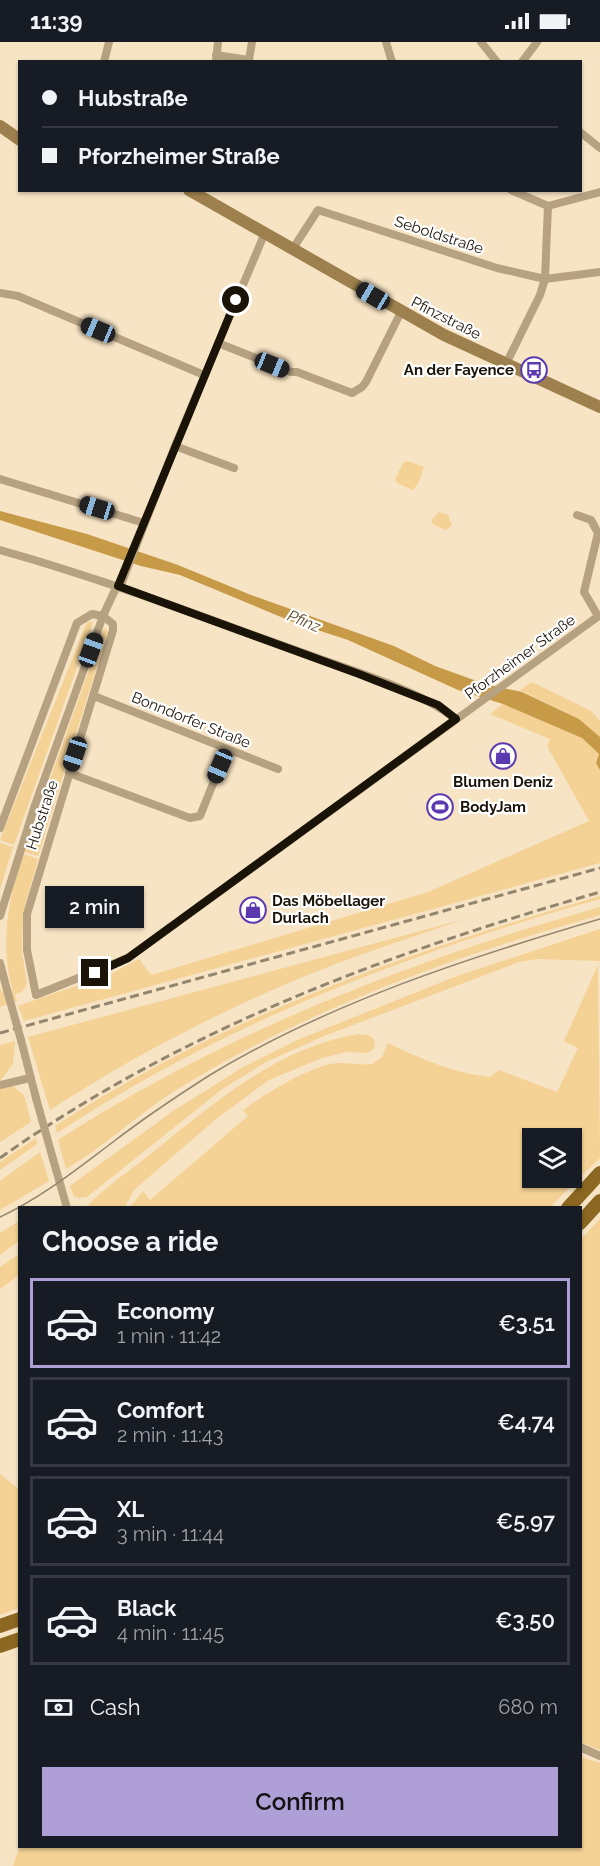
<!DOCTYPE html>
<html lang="en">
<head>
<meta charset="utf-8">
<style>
	body { margin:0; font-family:Raleway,sans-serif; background:#242831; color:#f1f3f6; height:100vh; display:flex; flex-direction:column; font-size:22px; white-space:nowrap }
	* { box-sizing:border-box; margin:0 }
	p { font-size:20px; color:#9ea1a6 }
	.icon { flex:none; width:33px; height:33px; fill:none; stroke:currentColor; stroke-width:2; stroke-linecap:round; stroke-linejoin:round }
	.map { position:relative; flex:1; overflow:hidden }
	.side { position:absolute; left:18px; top:1164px; width:564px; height:642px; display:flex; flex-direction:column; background:#171b24; border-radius:0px; box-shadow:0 2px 4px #0004 }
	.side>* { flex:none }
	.hud { position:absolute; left:18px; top:18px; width:564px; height:132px; border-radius:0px; box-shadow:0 2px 4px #0004; display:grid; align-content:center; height:132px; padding:0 24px; background:#171b24 }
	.buttons { position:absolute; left:522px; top:1086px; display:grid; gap:12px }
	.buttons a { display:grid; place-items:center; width:60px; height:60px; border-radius:0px; background:#171b24; box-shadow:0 2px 4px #0004; font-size:30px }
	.end { position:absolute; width:27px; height:27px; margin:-14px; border:8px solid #1a1308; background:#fff; box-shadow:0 0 0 3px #fff }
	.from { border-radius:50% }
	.bubble { position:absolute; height:42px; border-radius:0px; background:#171b24; box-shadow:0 2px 4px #0004; font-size:20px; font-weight:600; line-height:42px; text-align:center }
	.car { position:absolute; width:18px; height:36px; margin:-18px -9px; border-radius:8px; box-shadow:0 0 4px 2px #0007; background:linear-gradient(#222 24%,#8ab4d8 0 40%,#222 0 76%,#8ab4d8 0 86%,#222 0) }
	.hud b { display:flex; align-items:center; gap:21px; height:57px; font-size:22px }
	.hud b+b { border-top:2px solid #363941 }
	.hud i { width:15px; height:15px; background:#f1f3f6 }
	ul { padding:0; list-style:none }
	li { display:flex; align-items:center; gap:18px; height:90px; margin:0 12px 9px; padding:0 12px; border:3px solid #363941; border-radius:0px }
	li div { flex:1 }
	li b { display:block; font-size:22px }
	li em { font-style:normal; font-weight:600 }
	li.on { border-color:#ae9fd7 }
	li>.icon { width:54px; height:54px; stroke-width:1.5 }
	h2 { padding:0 24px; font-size:27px; line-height:72px }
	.pay { display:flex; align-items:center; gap:15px; height:66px; padding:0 24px; font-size:22px }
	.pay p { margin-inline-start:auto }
	.primary-button { display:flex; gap:12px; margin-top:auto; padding:12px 24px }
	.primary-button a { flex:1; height:69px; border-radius:0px; background:#ae9fd7; color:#111; font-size:24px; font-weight:600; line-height:69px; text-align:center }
	.status { display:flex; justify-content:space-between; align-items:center; height:42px; padding:0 30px; background:#171b24; direction:ltr }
	.status svg { height:16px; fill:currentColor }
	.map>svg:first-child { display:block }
	.green { fill:#f4d195; fill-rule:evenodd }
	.water { fill:#c79a47 }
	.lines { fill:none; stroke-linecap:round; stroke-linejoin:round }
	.street { stroke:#b6a281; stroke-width:8 }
	.secondary { stroke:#9d804d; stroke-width:12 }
	.primary { stroke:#8b6721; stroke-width:14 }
	.tram { stroke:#92856e; stroke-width:1.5 }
	.rail { stroke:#92856e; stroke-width:3; stroke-dasharray:9 4.5; stroke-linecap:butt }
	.street-bridge { stroke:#b6a281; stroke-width:8 }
	.route { stroke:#1a1308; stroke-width:8 }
	.labels { text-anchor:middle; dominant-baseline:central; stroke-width:4.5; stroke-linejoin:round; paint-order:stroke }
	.street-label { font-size:15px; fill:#1a1308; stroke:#fff }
	.poi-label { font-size:15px; font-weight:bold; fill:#1a1308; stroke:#fff; text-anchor:start }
	.water-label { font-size:16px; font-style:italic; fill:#5a4623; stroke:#fff }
</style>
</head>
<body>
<div class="status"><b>11:39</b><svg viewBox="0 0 49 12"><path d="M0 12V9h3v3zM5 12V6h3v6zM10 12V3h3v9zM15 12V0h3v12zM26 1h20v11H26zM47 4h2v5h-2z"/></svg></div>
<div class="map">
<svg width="600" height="1824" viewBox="0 0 600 1824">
	<rect width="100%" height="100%" fill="#f7e4c4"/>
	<g class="green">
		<polygon points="408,419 424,425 419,440 413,448 397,441 395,437 403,421"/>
		<polygon points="439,470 448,473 452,483 446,488 434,483 431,479"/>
		<polygon points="87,580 93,580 14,803 0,798"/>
		<polygon points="104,586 108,589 38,814 24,810"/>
		<polygon points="532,640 591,669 600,679 600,695 579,677 520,648"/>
		<polygon points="503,662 582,696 599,712 596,721 600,728 600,821 24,979 18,964 113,931 139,917 151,933 428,850 589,779 547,704 550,697 490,672"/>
		<polygon points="0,801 13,805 0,847"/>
		<path d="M23 812 38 817 23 871 22 909 27 942 22 950 15 952 17 959 0 965V944L2 951 12 947C0 899 8 859 23 812Z"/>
		<path d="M600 854V857C411 910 222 982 57 1091L55 1084C227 973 406 911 600 854Z"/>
		<path d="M600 865V873C452 915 304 968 173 1050 136 1074 104 1105 66 1127L58 1098C224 991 410 919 600 865Z"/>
		<path d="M465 877C404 898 343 917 284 943 202 978 124 1020 50 1068L28 995Z"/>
		<polygon points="600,887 600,919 537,917 519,920 324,994 266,1020 221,1048 87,1155 79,1156 74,1154 70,1144 173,1069 245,1024 297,998 457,934"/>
		<path d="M598 923 600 1116 550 1165H130L143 1149 150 1158 248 1074 243 1068C267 1051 302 1029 330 1022 343 1019 359 1024 372 1022L382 1015 388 1001C421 1017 453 1031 490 1035L499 1028 557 1050 578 1006 564 999ZM572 1096V1136H532V1096Z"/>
		<path d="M358 992 368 993 374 997 375 1006 368 1011 346 1010 322 1016 269 1038 216 1077 134 1148 125 1165H86C105 1145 131 1128 153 1110 215 1060 277 1006 358 992Z"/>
		<polygon points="15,999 13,1022 0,1039 0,1003"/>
		<polygon points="13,1044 24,1053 31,1080 0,1100 0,1047"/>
		<polygon points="36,1096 37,1102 0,1128 0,1120"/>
		<polygon points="40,1110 49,1139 0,1168 0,1139"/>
		<polygon points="600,1177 600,1708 580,1700 580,1198"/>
		<polygon points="19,1179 19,1199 0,1213 0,1191"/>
		<polygon points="19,1212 19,1233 0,1247 0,1225"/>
		<polygon points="0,1432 20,1448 19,1566 0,1573"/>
		<polygon points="581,1715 600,1721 600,1824 13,1824 20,1804 580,1804"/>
	</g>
	<polygon class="water" points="0,469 87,492 178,523 251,553 394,604 435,624 485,642 522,650 579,677 600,695 600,728 596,721 599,712 582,696 503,662 458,648 348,598 293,580 180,533 141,524 0,478"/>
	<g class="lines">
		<g class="street">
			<polyline points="386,0 392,20"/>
			<polyline points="481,0 497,20"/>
			<polyline points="216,13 249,18 252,0"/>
			<polyline points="104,20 109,0"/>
			<polyline points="216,20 218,0"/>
			<polyline points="522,20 537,0"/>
			<polyline points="580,90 600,106"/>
			<polyline points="511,148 548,164 600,150"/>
			<polyline points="292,208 318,168 497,226 545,237 600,230"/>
			<polyline points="0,251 18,254 204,333"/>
			<polyline points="218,301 291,330 297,330 352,351 362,345 366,340 401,270"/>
			<polyline points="506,322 540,253 545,237 548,164"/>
			<polyline points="175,404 234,426"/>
			<polyline points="0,437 144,481"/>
			<polyline points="577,473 591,478 598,491 584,550 598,574"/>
			<path d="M0 508C101 536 199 574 298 609 348 628 414 645 456 677"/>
			<polyline points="103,574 113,582 113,588 27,872 27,908 36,953 128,916 600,573"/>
			<polyline points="94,654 278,727"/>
			<polyline points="69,731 190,776 200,774 227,707"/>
			<polyline points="0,786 77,581 92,572 103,574"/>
			<polyline points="0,874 35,763 103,574 114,550 122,540 175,404 264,193"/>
			<polyline points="0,921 7,948"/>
			<polyline points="21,998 36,1056"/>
			<polyline points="0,1043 30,1036"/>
			<polyline points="53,1117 67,1166"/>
			<polyline points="580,1705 600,1714"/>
		</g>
		<g class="secondary">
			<polyline points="0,84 20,98"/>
			<polyline points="189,148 444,293 600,365"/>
		</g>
		<g class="primary">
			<polyline points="568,1166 600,1131"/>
			<polyline points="580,1181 600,1159"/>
			<polyline points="0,1584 20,1577"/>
			<polyline points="0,1604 20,1597"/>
		</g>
		<path class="tram" d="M0 1175C41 1156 77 1127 113 1100 144 1076 177 1054 210 1033 329 961 467 916 600 877"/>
		<g class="rail">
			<polyline points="0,991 600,826"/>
			<path d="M0 1116C182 987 388 911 600 850"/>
		</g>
		<g class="street-bridge">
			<polyline points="7,948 21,998"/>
			<polyline points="36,1056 53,1117"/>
		</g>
	</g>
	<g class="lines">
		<polyline class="route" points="95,931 128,916 456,677 438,663 359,632 118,544 236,258"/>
	</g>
	<defs>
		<g id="bus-ring" transform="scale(1.35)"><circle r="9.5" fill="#fff" stroke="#5b39b1" stroke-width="1.5"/><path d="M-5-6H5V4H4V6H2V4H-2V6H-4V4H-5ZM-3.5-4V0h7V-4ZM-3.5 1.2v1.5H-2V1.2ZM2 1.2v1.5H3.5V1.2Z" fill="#5b39b1"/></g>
		<g id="shop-ring" transform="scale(1.35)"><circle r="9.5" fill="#fff" stroke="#5b39b1" stroke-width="1.5"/><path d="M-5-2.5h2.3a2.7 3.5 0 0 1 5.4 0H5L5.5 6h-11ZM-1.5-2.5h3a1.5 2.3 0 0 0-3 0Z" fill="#5b39b1"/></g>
		<g id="stadium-ring" transform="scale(1.35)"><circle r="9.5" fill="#fff" stroke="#5b39b1" stroke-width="1.5"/><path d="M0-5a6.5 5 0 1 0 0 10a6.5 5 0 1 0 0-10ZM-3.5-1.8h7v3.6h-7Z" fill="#5b39b1"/></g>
	</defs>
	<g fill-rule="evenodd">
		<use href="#bus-ring" x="534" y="328"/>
		<use href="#shop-ring" x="503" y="714"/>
		<use href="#stadium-ring" x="440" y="765"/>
		<use href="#shop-ring" x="253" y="868"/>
	</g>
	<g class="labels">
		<g class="street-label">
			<text transform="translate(439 193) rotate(18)">Seboldstraße</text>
			<text transform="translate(446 276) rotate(27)">Pfinzstraße</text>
			<text transform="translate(520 615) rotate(-36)">Pforzheimer Straße</text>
			<text transform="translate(191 678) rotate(22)">Bonndorfer Straße</text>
			<text transform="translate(42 773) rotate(-72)">Hubstraße</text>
		</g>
		<g class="poi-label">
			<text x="514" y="328" text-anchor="end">An der Fayence</text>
			<text x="503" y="740" text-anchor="middle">Blumen Deniz</text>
			<text x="460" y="765">BodyJam</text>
			<text x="272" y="859">Das Möbellager<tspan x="272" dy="17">Durlach</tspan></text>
		</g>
		<g class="water-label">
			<text transform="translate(304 579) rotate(22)">Pfinz</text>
		</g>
	</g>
</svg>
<div class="buttons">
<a><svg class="icon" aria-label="layers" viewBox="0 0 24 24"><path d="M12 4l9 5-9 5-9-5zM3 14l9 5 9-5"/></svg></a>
</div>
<i class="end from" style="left:236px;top:258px"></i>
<i class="end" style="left:95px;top:931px"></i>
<div class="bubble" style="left:45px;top:844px;width:99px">2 min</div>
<i class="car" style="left:373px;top:254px;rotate:300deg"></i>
<i class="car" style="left:98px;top:288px;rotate:293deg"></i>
<i class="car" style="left:272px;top:323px;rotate:112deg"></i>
<i class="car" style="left:97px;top:466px;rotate:287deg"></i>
<i class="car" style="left:91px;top:608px;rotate:20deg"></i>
<i class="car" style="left:75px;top:712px;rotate:198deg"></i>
<i class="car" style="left:220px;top:724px;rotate:203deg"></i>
<div class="hud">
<b><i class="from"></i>Hubstraße</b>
<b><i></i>Pforzheimer Straße</b>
</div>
<section class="side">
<h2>Choose a ride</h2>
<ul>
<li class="on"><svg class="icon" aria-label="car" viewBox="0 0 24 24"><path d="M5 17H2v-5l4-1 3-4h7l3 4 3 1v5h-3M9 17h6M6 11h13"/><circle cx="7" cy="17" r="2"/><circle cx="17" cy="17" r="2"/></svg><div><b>Economy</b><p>1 min · 11:42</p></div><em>€3.51</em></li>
<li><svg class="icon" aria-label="car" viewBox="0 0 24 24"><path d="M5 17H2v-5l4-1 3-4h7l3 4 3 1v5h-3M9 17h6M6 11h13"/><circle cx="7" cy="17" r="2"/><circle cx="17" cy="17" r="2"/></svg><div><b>Comfort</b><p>2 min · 11:43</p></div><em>€4.74</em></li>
<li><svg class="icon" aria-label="car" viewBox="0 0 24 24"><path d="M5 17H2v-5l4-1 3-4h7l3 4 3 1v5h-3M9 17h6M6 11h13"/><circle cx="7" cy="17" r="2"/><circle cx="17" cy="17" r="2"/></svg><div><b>XL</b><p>3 min · 11:44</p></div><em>€5.97</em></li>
<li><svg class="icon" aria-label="car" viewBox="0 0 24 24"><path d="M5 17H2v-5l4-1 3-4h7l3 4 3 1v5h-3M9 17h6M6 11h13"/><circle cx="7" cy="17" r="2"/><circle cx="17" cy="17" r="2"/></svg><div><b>Black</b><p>4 min · 11:45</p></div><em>€3.50</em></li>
</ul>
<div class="pay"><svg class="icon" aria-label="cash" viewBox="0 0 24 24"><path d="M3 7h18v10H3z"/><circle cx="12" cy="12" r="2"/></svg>Cash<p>680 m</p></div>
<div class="primary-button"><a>Confirm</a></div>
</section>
</div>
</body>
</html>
